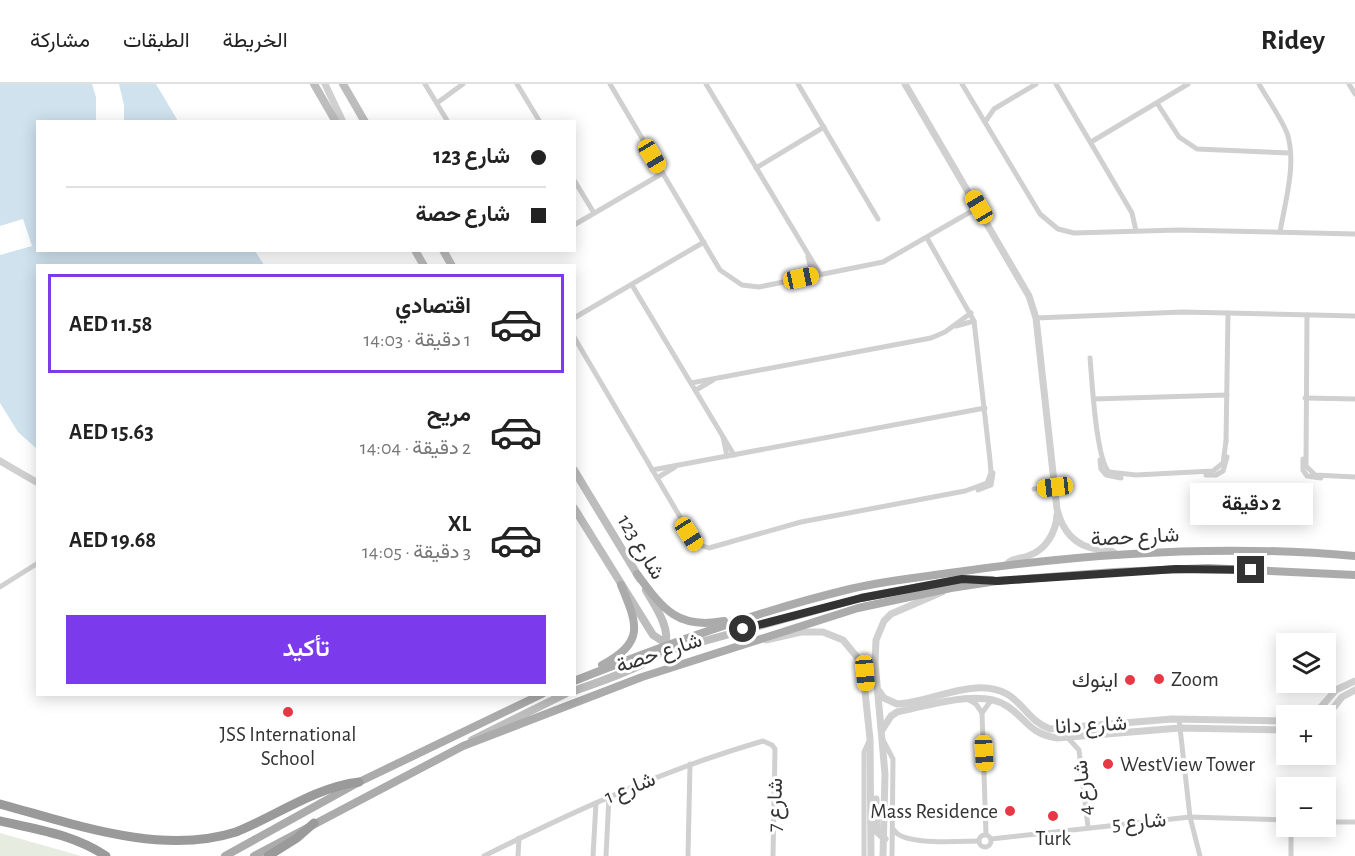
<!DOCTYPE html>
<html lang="ar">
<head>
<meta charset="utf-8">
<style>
	body { margin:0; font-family:"Alegreya Sans",Vazirmatn,sans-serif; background:#f6f6f6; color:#222; direction:rtl; height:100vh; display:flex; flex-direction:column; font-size:22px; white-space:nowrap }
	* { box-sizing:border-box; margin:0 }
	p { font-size:20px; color:#767676 }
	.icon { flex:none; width:33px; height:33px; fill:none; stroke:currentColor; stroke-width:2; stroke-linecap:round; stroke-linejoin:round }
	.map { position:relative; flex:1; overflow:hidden; direction:ltr }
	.details { position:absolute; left:36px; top:180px; width:540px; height:432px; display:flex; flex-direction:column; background:#fff; border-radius:0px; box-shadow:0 3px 15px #0003; direction:rtl }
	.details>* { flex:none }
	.hud { position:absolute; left:36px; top:36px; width:540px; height:132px; border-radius:0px; box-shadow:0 3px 15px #0003; direction:rtl; display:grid; align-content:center; height:132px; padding:0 30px; background:#fff }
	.buttons { position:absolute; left:1276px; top:549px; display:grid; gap:12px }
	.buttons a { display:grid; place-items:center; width:60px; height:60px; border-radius:0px; background:#fff; box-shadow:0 3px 15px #0003; font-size:30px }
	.end { position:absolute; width:27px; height:27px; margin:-14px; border:8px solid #333; background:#fff; box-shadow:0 0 0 3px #fff }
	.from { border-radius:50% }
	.bubble { position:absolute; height:42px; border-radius:0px; background:#fff; box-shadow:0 3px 15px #0003; font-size:20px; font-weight:600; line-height:42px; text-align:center; direction:rtl }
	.car { position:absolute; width:18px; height:36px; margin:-18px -9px; border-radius:8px; box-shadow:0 0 4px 2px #0007; background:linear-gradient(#f5c518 24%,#345 0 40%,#f5c518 0 76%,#345 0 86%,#f5c518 0) }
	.hud b { display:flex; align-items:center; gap:21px; height:57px; font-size:22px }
	.hud b+b { border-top:2px solid #e0e0e0 }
	.hud i { width:15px; height:15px; background:#222 }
	ul { padding:10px 0 0; list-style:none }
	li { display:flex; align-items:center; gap:18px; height:99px; margin:0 12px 9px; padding:0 18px; border:3px solid transparent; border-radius:0px }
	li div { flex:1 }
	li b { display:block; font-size:22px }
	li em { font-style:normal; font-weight:600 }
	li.current { border-color:#7c3aed }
	li>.icon { width:54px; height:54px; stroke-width:1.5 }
	.cta { display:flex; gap:12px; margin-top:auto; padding:12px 30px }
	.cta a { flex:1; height:69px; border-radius:0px; background:#7c3aed; color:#fff; font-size:24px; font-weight:600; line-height:69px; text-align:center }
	header { display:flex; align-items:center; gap:36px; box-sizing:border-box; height:84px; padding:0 30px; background:#fff; border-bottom:2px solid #e0e0e0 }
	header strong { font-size:28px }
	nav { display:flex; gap:33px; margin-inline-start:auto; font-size:21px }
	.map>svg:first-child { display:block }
	.green { fill:#e6ecdf }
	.water { fill:#cfe2ee }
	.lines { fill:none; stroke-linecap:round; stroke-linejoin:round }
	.minor { stroke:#d0d0d0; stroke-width:5 }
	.tertiary { stroke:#d0d0d0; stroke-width:7 }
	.secondary { stroke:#bdbdbd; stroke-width:8 }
	.primary { stroke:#ababab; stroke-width:8 }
	.motorway { stroke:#9a9a9a; stroke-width:9 }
	.route { stroke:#333; stroke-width:8 }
	.poi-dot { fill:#e63946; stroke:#fff; stroke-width:2 }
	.labels { text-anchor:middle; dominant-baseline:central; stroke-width:6; stroke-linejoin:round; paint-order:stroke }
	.street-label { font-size:21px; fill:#333; stroke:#fff }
	.poi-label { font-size:21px; fill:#333; stroke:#fff; text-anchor:start }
</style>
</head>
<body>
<header>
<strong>Ridey</strong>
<nav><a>الخريطة</a><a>الطبقات</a><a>مشاركة</a></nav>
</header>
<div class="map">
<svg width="1355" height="772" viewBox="0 0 1355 772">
	<rect width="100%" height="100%" fill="#fff"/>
	<polygon class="green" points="0,749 81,772 0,772"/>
	<g class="water">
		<polygon points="0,0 92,0 96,13 96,37 38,38 38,166 255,167 264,181 38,182 37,365 18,348 0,319 0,171 32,162 23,135 0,142"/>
		<polygon points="119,0 156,0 178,37 124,37 124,21"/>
	</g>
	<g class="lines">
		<g class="minor">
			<polyline points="425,0 448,38"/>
			<polyline points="517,0 540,38"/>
			<polyline points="610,0 720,186 742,201 759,203 883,178 979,123"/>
			<polyline points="706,0 820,190"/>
			<polyline points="798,0 878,135"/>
			<polyline points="962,0 1040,130 1058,145 1074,149 1179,146 1355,150"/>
			<polyline points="1056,0 1132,129 1136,147"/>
			<path d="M1259 0C1268 16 1280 32 1287 49 1297 79 1285 118 1280 148"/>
			<polyline points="1349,0 1355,10"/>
			<polyline points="437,19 463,0"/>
			<polyline points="1157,19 1179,53 1197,65 1290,69"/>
			<polyline points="985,38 994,25 1036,0"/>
			<polyline points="1091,58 1188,0"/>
			<polyline points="756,84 824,43"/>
			<polyline points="574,96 594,129"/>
			<polyline points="574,141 663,89"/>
			<polyline points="808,173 813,192"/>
			<polyline points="632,201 734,371"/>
			<polyline points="1307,231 1306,382 1315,391 1355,393"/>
			<polyline points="574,234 704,158"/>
			<polyline points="1036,234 1182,228 1355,232"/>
			<polyline points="956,242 974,237"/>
			<polyline points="574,253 689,448"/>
			<path d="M1090 274C1092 296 1096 375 1109 388L1136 391 1213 387 1223 379 1226 357"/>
			<polyline points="691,299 931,254 945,248 971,229"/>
			<polyline points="696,306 713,296"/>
			<polyline points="1305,314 1355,315"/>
			<polyline points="1094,315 1227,311"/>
			<polyline points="723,353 727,372"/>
			<polyline points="1226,358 1228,229"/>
			<polyline points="1303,375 1303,386 1307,392 1321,394"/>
			<polyline points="1100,376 1101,385 1106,391 1121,394"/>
			<polyline points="652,386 985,324"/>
			<polyline points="1206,391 1216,391 1223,387 1227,373"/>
			<polyline points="657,394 675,383"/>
			<polyline points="1034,405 1055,403"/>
			<polyline points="978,406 991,401 993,389"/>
			<polyline points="688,446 700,461 709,464 801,438 965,407 987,399 991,389 990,376 974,237 927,154"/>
			<polyline points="0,503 38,479"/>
			<polyline points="969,616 976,620 982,629"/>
			<polyline points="1179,635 1190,733 1200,772"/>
			<polyline points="1068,654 1079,666 1088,743"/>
			<polyline points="883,656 893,675 892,772"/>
			<polyline points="1326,738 1355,738"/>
			<path d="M894 746C903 762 960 757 978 757"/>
			<polyline points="986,750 982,629 992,615"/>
			<circle cx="985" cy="757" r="6"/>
			<polyline points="991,755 1190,733 1287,736"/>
			<path d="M484 772C574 727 666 685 763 657L772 661 775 665 773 772"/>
			<polyline points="518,772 519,754"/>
			<polyline points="593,772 596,719"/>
			<polyline points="606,772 609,712"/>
			<polyline points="688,772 690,680"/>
			<polyline points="864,772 864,668 869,657"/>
			<polyline points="1291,772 1291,742"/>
		</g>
		<g class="tertiary">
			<polyline points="325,0 343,38"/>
			<path d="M905 0 1029 212 1036 234 1057 425C1062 446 1075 463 1098 465 1106 466 1110 465 1116 470"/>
			<polyline points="0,377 38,399"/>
			<path d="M1006 481C1012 474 1019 475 1028 472 1046 466 1056 448 1057 431"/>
			<polyline points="766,556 801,548 823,548 843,556 862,579 870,655 871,772"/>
			<path d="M879 607 884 614 897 620C931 619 974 592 1007 610 1024 620 1030 638 1050 645L1172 635 1287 637"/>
			<polyline points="1313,632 1336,606 1355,597"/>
			<polyline points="1326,633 1342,613 1355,606"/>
			<path d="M882 646 891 632 897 628C927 622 981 604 1007 622 1027 635 1029 650 1057 654L1180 644 1287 646"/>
			<polyline points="876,715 877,748 885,755"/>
			<polyline points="883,772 885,690 875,578 876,556 884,537 891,530 942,508"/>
		</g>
		<g class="secondary">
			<polyline points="314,0 336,38"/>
			<polyline points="343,0 365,38"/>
			<polyline points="415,166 424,182"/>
			<polyline points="443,166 452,182"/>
			<polyline points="574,386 640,495"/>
			<polyline points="574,424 653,551 675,565 861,514 962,495 992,496"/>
			<path d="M574 607C592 600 660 579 665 562 671 543 654 521 646 506"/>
			<polyline points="472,656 565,610"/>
		</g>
		<g class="primary">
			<path d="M637 490C662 524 677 546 724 537"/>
			<path d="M602 581C646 558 637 540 621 501"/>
			<path d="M574 597C665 561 755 528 850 505 884 497 921 493 957 488 1088 469 1223 460 1355 472"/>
			<polyline points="225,772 359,698 542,610"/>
			<polyline points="254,772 463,662 642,593 858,524 951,504 997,497 1115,488 1208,484 1355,491"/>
		</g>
		<g class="motorway">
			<path d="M0 720C74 740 161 772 236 748 276 732 316 703 359 698"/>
			<path d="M0 737C38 746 73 750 106 772"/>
			<polyline points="268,772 297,754 314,739"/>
		</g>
	</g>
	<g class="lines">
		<polyline class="route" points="743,545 861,514 962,495 997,497 1176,485 1251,486"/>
	</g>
	<g class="poi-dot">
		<circle cx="1159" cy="595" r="6"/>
		<circle cx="1130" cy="596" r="6"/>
		<circle cx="288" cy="628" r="6"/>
		<circle cx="1108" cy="680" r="6"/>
		<circle cx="1010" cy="727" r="6"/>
		<circle cx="1053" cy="732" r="6"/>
	</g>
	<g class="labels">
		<g class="street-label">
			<text transform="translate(1135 453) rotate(-3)">شارع حصة</text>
			<text transform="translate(641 463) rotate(59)">شارع 123</text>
			<text transform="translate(659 569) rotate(-18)">شارع حصة</text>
			<text transform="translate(1091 641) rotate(-3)">شارع دانا</text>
			<text transform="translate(630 704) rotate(-22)">شارع 1</text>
			<text transform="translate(1083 704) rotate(-96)">شارع 4</text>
			<text transform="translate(775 721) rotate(-89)">شارع 7</text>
			<text transform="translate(1139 738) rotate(-5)">شارع 5</text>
		</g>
		<g class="poi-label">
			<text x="1171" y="595">Zoom</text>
			<text x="1118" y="596" text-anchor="end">اينوك</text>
			<text x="288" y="650" text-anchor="middle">JSS International<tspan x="288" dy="24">School</tspan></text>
			<text x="1120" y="680">WestView Tower</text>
			<text x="998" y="727" text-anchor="end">Mass Residence</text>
			<text x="1053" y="754" text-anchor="middle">Turk</text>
		</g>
	</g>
</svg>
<div class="buttons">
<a><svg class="icon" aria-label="layers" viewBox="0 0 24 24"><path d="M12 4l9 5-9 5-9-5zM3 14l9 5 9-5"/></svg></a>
<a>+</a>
<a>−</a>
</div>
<i class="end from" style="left:743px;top:545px"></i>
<i class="end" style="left:1251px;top:486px"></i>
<div class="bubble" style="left:1190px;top:399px;width:123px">2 دقيقة</div>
<i class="car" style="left:652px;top:72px;rotate:149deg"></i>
<i class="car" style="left:979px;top:123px;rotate:329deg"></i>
<i class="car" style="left:801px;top:194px;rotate:78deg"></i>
<i class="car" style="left:1055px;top:403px;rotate:263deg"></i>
<i class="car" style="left:689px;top:450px;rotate:147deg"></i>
<i class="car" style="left:865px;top:589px;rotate:175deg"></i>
<i class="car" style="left:984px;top:669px;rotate:177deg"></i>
<div class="hud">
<b><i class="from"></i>شارع 123</b>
<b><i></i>شارع حصة</b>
</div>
<section class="details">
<ul>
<li class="current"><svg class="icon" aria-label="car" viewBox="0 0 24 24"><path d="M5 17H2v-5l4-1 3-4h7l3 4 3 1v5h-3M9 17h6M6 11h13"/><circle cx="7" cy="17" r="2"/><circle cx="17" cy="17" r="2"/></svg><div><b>اقتصادي</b><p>1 دقيقة · 14:03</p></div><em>AED 11.58</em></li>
<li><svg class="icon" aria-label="car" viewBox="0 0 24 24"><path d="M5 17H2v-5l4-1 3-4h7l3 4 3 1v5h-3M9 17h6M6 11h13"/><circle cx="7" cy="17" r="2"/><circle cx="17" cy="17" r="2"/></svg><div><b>مريح</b><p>2 دقيقة · 14:04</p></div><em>AED 15.63</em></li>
<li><svg class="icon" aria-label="car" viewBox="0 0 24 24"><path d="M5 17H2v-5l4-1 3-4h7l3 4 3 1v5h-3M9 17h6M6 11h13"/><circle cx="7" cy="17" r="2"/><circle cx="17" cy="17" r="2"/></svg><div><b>XL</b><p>3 دقيقة · 14:05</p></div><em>AED 19.68</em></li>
</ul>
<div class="cta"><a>تأكيد</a></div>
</section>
</div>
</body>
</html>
